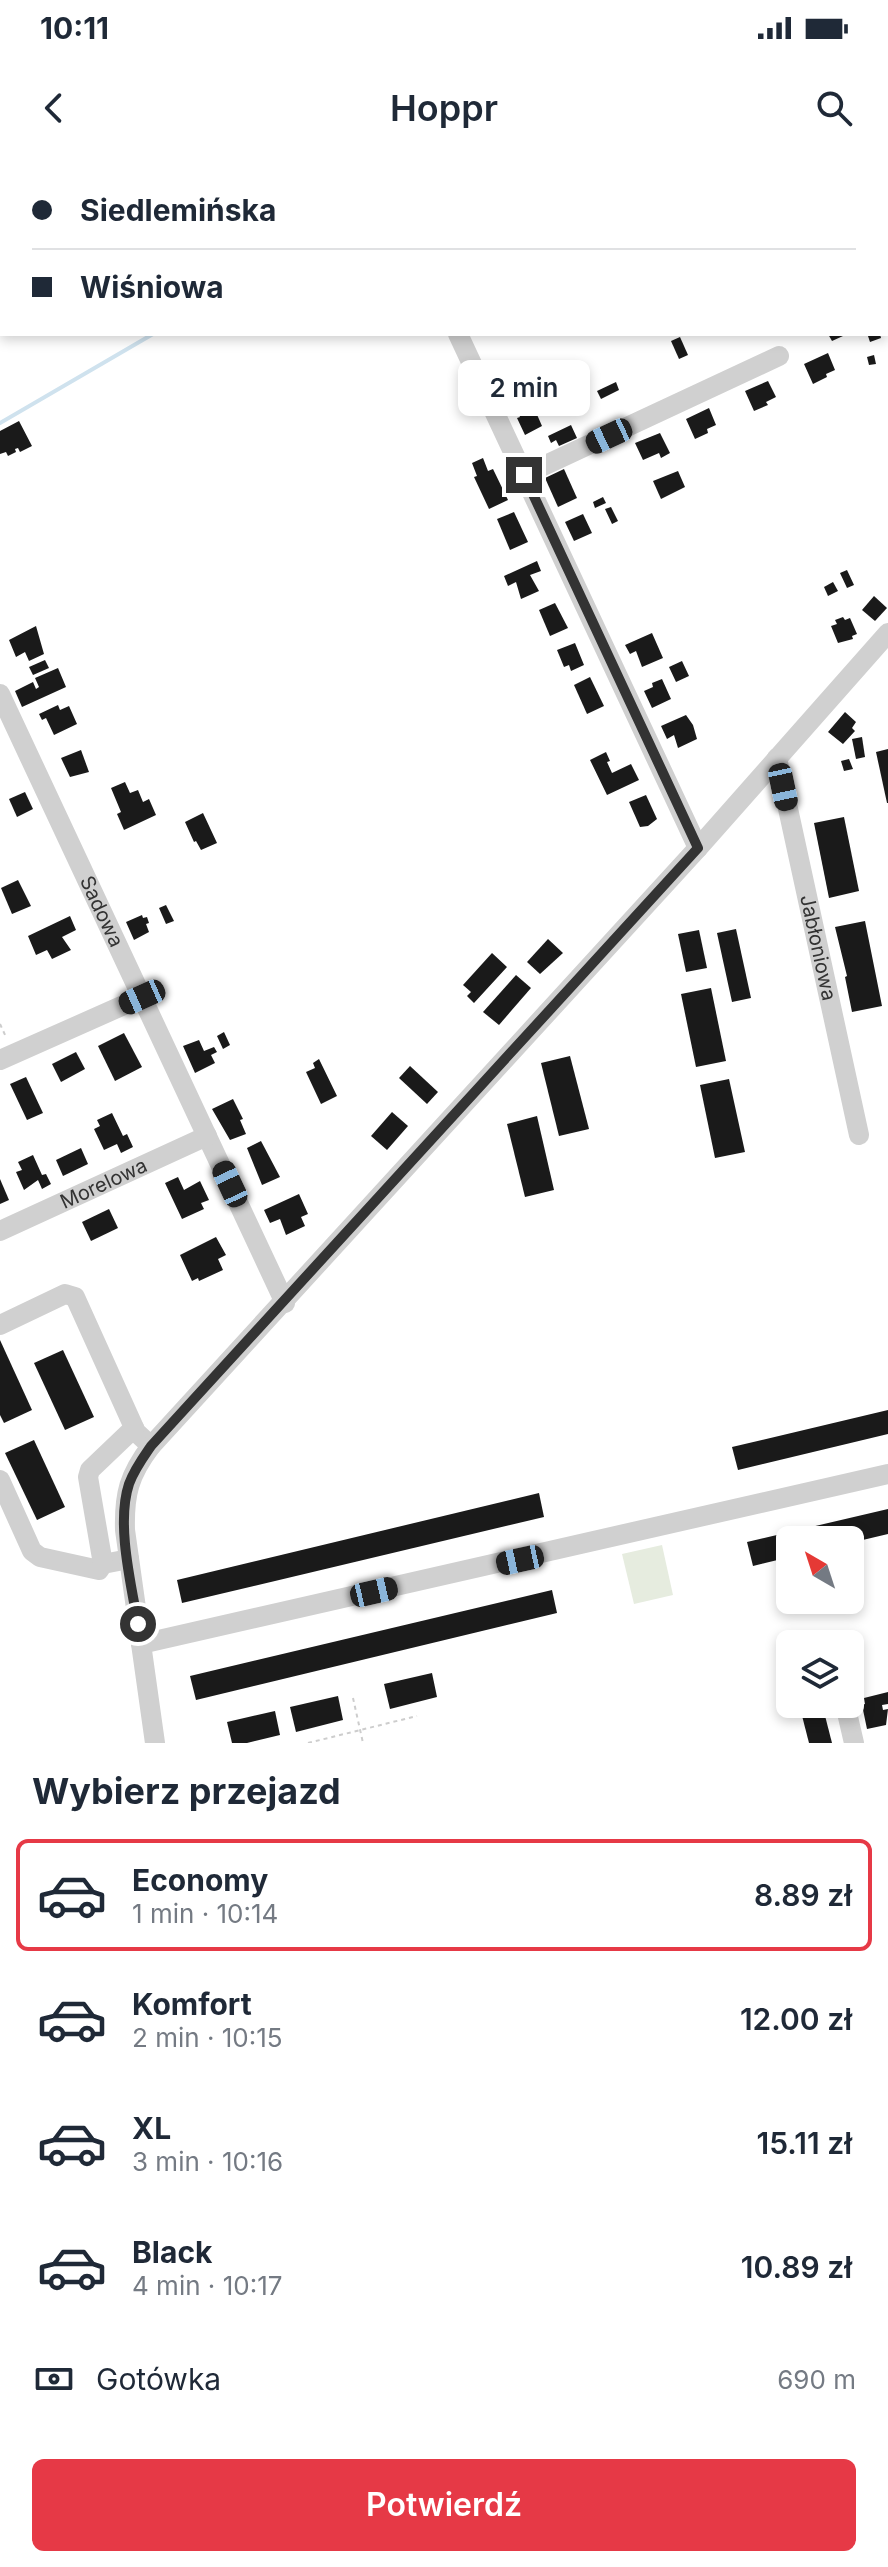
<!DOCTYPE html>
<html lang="pl">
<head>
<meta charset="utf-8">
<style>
	body { margin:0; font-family:Inter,sans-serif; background:#f2f2f3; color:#1f2937; height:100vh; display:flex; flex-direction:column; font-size:30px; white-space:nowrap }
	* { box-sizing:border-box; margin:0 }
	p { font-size:26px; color:#747a83 }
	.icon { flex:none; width:44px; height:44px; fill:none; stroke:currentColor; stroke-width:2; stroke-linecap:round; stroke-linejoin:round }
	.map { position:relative; height:1583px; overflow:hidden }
	.details { display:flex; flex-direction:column; background:#fff; flex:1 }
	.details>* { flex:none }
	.guide { position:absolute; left:0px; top:0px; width:888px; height:176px; box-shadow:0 4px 12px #0003; display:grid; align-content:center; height:176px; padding:0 32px; background:#fff }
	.needle { width:52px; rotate:321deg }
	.fabs { position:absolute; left:776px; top:1366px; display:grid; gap:16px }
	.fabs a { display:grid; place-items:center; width:88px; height:88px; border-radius:12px; background:#fff; box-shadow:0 4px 12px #0003; font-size:40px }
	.end { position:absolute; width:36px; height:36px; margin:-18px; border:10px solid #333; background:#fff; box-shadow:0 0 0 4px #fff }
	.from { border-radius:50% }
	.bubble { position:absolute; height:56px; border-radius:12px; background:#fff; box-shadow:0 4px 12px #0003; font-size:26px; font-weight:600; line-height:56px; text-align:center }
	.car { position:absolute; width:24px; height:48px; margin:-24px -12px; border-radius:10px; box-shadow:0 0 6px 2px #0007; background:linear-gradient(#222 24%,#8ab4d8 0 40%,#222 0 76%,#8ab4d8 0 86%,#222 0) }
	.guide b { display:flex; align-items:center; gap:28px; height:76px; font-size:30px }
	.guide b+b { border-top:2px solid #e0e1e3 }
	.guide i { width:20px; height:20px; background:#1f2937 }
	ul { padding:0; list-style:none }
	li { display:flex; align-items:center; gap:24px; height:112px; margin:0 16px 12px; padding:0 16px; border:4px solid transparent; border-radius:12px }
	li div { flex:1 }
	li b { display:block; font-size:30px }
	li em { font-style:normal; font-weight:600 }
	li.current { border-color:#e63946 }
	li>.icon { width:72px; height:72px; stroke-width:1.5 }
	h2 { padding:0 32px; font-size:36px; line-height:96px }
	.pay { display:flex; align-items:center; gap:20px; height:88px; padding:0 32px; font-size:30px }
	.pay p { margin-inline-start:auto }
	.action { display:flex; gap:16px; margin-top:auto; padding:16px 32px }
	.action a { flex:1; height:92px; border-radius:12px; background:#e63946; color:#fff; font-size:32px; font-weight:600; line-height:92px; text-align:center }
	.status { display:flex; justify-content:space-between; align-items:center; height:56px; padding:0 40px; background:#fff; direction:ltr }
	.status svg { height:22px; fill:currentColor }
	header { display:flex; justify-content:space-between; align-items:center; height:104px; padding:0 32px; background:#fff; font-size:36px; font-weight:600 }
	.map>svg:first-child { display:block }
	.green { fill:#e6ecdf }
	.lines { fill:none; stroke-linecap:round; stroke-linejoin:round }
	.stream { stroke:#cfe2ee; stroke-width:4 }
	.building { fill:#1a1a1a }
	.path { stroke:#cdcdcd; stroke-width:2; stroke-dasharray:4 4; stroke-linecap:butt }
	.minor { stroke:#d0d0d0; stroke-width:20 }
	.rail { stroke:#888; stroke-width:4; stroke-dasharray:8 6; stroke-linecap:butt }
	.route { stroke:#333; stroke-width:10 }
	.labels { text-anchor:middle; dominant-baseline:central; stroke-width:8; stroke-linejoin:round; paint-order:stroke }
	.street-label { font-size:20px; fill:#333; stroke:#fff }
</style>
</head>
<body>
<div class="status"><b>10:11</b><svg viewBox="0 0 49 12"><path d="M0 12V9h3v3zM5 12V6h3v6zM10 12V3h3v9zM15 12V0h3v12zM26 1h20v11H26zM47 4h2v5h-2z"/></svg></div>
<header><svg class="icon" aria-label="back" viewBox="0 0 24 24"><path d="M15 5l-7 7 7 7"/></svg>Hoppr<svg class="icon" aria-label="search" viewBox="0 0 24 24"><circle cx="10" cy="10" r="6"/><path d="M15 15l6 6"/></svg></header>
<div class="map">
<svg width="888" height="1583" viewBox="0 0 888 1583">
	<rect width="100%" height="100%" fill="#fff"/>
	<polygon class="green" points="662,1385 673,1435 634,1444 622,1394"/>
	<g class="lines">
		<polyline class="stream" points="0,263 153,174"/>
	</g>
	<g class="building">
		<polygon points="828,174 842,174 843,176 832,181"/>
		<polygon points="880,174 881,178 870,182 868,176"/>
		<polygon points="680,177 688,195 679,199 671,181"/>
		<polygon points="828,193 835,210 826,214 827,217 813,224 804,204"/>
		<polygon points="874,195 876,204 869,205 867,197"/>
		<polygon points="768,221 776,237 766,242 768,245 754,251 745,231"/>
		<polygon points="616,222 619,230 601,239 597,231"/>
		<polygon points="583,224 589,237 574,244 568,231"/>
		<polygon points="528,248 530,252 535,250 542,266 525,275 517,258 520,257 518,253"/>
		<polygon points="709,248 716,265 707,269 708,273 695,279 686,259"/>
		<polygon points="19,261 32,286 20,292 18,288 15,289 16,292 8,296 6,292 0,294 0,271"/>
		<polygon points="571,265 577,278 559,286 556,280 551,283 548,276"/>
		<polygon points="660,273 670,293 661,298 659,293 643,300 635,283"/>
		<polygon points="483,298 488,311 493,309 508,340 489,349 474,317 477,316 472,303"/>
		<polygon points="564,309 577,338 558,347 545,318"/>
		<polygon points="678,311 685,327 661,339 653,321"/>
		<polygon points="603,337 606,343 595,348 593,342"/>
		<polygon points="611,347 618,361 612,364 605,349"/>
		<polygon points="514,352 528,382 510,390 497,359"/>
		<polygon points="583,354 592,373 574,381 565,362"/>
		<polygon points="537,401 541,411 530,415 539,431 521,439 516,422 508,426 504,416"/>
		<polygon points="847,410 854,425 847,428 840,413"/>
		<polygon points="833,422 838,431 828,436 824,427"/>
		<polygon points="874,436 887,448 875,461 862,450"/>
		<polygon points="555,443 568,468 550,476 539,450"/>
		<polygon points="843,457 845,460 850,458 857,474 852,476 853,479 838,483 831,466 837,464 835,460"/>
		<polygon points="36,466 44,494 29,501 25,492 16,497 9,480"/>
		<polygon points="652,473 663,498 642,507 636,491 630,494 625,485"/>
		<polygon points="575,483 584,505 571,511 569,505 564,507 557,490"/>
		<polygon points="45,500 49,508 33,515 29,507"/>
		<polygon points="682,501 689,516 676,522 669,507"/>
		<polygon points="58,508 66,527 22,547 15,531 33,522 36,529 39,527 35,518"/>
		<polygon points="590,517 604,546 587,554 574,525"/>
		<polygon points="662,519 671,539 652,548 644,531 653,527 652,523"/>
		<polygon points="58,545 60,550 69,546 77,564 54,575 46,558 42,560 39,554"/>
		<polygon points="845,552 856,562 852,568 855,571 843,584 828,572"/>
		<polygon points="686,555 693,565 697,579 678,588 674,575 667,579 661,566"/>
		<polygon points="862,577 865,597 856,599 852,579"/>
		<polygon points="888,589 888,643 887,643 876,592"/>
		<polygon points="81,590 89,612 70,617 61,598"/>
		<polygon points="606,592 610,601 607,602 612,613 631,604 639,620 607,635 590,600"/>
		<polygon points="849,599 853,609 844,611 841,601"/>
		<polygon points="125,622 130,633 138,630 143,642 149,639 156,655 124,670 117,654 121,652 111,628"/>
		<polygon points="25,632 33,649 17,657 9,639"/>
		<polygon points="646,635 657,659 648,666 640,667 629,642"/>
		<polygon points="203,653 217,683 201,690 196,681 194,682 185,662"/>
		<polygon points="844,657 859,731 829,738 814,663"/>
		<polygon points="18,720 31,746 12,754 1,728"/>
		<polygon points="166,745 174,761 166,764 159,748"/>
		<polygon points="142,755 143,758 147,757 149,763 146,764 149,772 134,780 126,762"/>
		<polygon points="70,756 76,770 62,777 71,790 52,799 47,790 36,795 28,776"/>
		<polygon points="865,761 882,846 852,852 845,817 847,816 835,767"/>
		<polygon points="736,769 751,838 732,842 717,773"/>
		<polygon points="699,770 707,808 686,812 678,774"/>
		<polygon points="548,779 563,793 540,814 527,802"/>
		<polygon points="492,793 507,807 474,843 467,836 471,832 463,825"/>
		<polygon points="516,815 531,828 499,865 483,852"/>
		<polygon points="711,828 726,901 696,907 681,834"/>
		<polygon points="224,872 230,885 223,889 217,876"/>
		<polygon points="124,873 142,907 115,921 98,886"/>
		<polygon points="199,880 204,891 214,887 217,892 211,895 215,903 195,913 183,886"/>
		<polygon points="76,892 85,909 61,922 52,904"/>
		<polygon points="570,896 589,969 559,976 541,903"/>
		<polygon points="319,899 337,936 321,944 306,912 315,908 313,903"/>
		<polygon points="410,906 438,932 427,944 399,918"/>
		<polygon points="26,917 43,953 27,960 10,924"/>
		<polygon points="729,919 745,992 715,998 700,925"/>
		<polygon points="233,939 243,959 240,960 246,974 230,980 212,949"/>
		<polygon points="392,952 408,966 387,990 371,976"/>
		<polygon points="112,953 123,976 127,974 133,987 121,993 117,984 104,990 94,969 100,966 97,960"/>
		<polygon points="537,956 554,1030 525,1037 507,964"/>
		<polygon points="261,981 280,1017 262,1025 247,988"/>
		<polygon points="81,988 88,1004 63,1016 56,1000"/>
		<polygon points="33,995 42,1015 46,1014 51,1024 42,1029 38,1020 24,1030 16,1012 22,1010 18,1002"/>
		<polygon points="178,1017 184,1030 200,1021 209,1040 201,1043 204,1049 182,1059 165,1023"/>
		<polygon points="0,1019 9,1040 0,1044"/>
		<polygon points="299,1034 308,1054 301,1057 305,1066 286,1075 280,1059 270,1063 264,1050"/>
		<polygon points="109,1049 118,1068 91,1081 82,1062"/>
		<polygon points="216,1077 226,1095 218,1099 223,1110 199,1121 198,1118 192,1121 180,1095"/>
		<polygon points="0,1180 32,1250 4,1263 0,1255"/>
		<polygon points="63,1190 94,1257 65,1270 34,1203"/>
		<polygon points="888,1250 888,1274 738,1310 732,1287"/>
		<polygon points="34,1280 65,1347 37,1360 5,1293"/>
		<polygon points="539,1333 544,1357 182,1443 177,1420"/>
		<polygon points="888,1349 888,1374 850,1383 850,1380 790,1380 790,1397 753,1406 747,1382"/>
		<polygon points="552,1430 557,1453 196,1540 190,1516"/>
		<polygon points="432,1513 437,1537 390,1549 384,1524"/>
		<polygon points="888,1532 888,1544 882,1545 883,1550 888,1549 886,1565 867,1569 862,1545 865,1544 864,1538"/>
		<polygon points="338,1536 343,1560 296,1572 290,1547"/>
		<polygon points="799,1544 822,1544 832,1583 809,1583"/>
		<polygon points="275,1551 280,1575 247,1583 232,1583 227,1562"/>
	</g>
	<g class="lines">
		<g class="path">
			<polyline points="0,864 6,877"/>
			<polyline points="353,1538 363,1583"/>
			<polyline points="308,1583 417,1556"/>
		</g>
		<g class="minor">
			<polyline points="376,0 377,2"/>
			<polyline points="839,0 839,2"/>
			<polyline points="267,2 271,0"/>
			<polyline points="0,19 2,22"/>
			<polyline points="0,56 2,55"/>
			<polyline points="886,152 888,159"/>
			<polyline points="458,174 698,688"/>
			<polyline points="524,315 779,196"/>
			<path id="s1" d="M0 534 285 1143"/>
			<path id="s2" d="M777 598 859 975"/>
			<polyline points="0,900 142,837"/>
			<path id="s3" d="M0 1071 207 976"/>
			<polyline points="0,1165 65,1134 75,1137 136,1272 151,1286"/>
			<polyline points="0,1320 32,1391 40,1397 99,1410 103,1404 129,1399"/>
			<polyline points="103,1404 88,1317 90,1310 134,1268"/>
			<polyline points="141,1484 888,1314"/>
			<polyline points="845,1544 854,1583"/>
			<path d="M155 1583 125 1370C124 1334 129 1315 151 1286L698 688 888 473"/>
		</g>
		<g class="rail">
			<polyline points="868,0 869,2"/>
			<polyline points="886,78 888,87"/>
		</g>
	</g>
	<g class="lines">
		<path class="route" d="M138 1464C131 1424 116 1363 129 1324 134 1310 142 1299 151 1286L698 688 524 315"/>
	</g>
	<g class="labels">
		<g class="street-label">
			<text stroke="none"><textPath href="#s1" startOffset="240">Sadowa</textPath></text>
			<text stroke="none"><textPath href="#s2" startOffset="194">Jabłoniowa</textPath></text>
			<text stroke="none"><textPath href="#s3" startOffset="114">Morelowa</textPath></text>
		</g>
	</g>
</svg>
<div class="fabs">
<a><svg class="needle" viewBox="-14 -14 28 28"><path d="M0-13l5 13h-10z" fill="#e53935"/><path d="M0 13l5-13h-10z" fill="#747a83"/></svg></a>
<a><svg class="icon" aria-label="layers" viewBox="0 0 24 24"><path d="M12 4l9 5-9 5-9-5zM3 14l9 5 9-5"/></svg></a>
</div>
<i class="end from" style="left:138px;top:1464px"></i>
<i class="end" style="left:524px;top:315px"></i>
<div class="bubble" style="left:458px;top:200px;width:132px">2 min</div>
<i class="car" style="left:609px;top:276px;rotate:245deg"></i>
<i class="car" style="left:783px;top:627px;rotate:168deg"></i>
<i class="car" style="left:142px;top:837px;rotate:246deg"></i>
<i class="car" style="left:230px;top:1024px;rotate:335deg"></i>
<i class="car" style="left:520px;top:1400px;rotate:258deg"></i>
<i class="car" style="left:374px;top:1432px;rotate:77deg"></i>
<div class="guide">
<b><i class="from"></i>Siedlemińska</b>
<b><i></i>Wiśniowa</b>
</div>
</div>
<section class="details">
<h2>Wybierz przejazd</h2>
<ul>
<li class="current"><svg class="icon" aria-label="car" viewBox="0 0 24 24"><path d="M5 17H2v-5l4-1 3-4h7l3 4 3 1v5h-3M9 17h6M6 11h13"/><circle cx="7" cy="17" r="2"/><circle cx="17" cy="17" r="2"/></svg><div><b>Economy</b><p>1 min · 10:14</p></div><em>8.89 zł</em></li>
<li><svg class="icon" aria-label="car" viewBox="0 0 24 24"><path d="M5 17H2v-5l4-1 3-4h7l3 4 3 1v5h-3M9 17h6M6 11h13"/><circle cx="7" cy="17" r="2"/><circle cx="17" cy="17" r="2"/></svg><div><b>Komfort</b><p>2 min · 10:15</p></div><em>12.00 zł</em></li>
<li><svg class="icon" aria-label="car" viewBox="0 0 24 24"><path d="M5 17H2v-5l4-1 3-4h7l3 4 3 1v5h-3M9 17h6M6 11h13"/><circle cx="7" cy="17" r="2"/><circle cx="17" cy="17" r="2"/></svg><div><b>XL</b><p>3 min · 10:16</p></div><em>15.11 zł</em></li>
<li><svg class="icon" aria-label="car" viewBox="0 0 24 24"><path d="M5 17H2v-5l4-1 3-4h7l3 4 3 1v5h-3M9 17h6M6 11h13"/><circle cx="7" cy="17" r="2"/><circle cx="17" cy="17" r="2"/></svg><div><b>Black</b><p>4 min · 10:17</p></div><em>10.89 zł</em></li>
</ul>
<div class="pay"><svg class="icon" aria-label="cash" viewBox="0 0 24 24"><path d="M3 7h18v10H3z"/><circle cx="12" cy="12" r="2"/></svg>Gotówka<p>690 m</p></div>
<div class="action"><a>Potwierdź</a></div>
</section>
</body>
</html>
